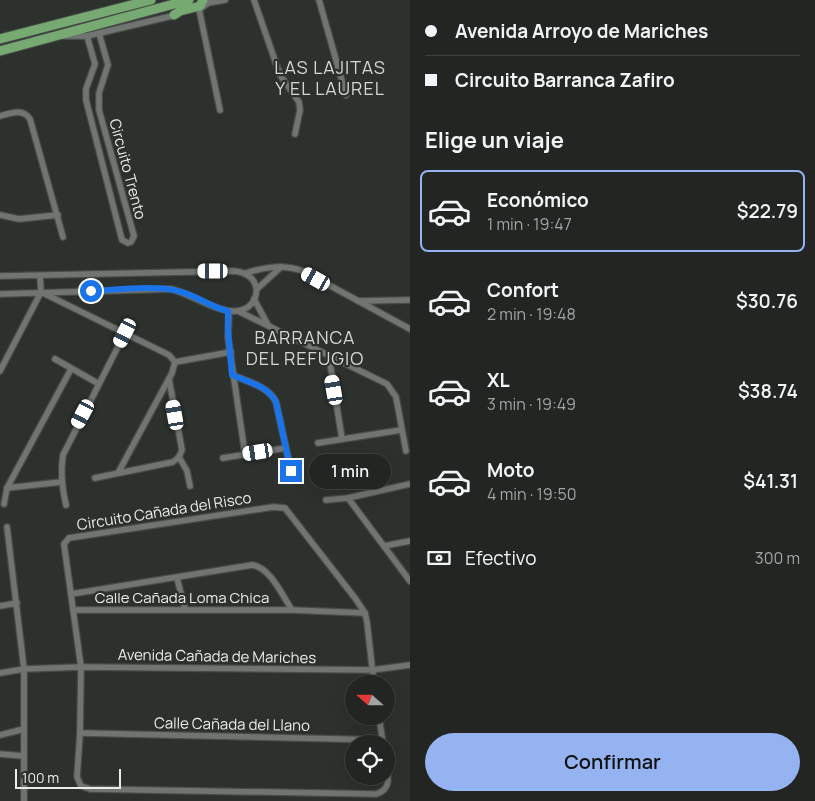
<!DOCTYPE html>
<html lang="es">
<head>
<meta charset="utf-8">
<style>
	body { margin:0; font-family:Manrope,sans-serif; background:#2e312f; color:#f1f3f6; height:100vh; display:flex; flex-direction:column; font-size:19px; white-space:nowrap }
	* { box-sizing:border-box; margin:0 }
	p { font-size:16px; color:#a2a5a5 }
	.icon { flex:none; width:28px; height:28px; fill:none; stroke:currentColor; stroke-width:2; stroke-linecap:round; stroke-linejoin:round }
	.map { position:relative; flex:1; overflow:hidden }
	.side { display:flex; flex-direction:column; background:#222522; width:405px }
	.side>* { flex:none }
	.banner { display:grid; align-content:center; height:110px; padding:0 15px; background:#222522 }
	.needle { width:32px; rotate:291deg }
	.buttons { position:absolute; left:345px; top:675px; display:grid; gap:10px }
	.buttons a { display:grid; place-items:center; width:50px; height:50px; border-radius:50%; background:#222522; box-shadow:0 5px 20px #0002,0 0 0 1px #3f4240; font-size:25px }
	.scale { position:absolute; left:15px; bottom:12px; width:106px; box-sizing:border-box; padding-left:5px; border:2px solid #eaece9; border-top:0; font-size:14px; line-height:18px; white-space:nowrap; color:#eaece9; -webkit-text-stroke:4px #2d312d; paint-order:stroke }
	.end { position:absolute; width:22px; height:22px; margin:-11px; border:6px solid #1a73e8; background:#fff; box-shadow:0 0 0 2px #fff }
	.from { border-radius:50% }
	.bubble { position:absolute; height:35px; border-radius:18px; background:#222522; box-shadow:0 5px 20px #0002,0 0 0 1px #3f4240; font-size:16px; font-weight:600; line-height:35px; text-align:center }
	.car { position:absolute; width:15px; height:30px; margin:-15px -8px; border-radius:6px; box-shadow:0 0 4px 1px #0007; background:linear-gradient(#fff 24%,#345 0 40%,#fff 0 76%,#345 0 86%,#fff 0) }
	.banner b { display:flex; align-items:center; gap:18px; height:48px; font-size:19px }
	.banner b+b { border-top:1px solid #3f4240 }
	.banner i { width:12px; height:12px; background:#f1f3f6 }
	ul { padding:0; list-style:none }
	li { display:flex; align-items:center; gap:15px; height:82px; margin:0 10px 8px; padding:0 5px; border:2px solid transparent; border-radius:8px }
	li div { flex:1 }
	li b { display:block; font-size:19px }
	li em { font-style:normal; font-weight:600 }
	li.selected { border-color:#95b2f1 }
	li>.icon { width:45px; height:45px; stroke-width:1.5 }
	h2 { padding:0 15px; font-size:22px; line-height:60px }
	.pay { display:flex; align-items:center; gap:12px; height:55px; padding:0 15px; font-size:19px }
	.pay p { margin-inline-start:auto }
	.primary-button { display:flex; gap:10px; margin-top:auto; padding:10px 15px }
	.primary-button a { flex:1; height:58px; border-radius:30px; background:#95b2f1; color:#111; font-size:20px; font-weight:600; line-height:58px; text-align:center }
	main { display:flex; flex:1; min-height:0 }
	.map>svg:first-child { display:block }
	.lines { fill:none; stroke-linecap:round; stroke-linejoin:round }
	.street-casing { stroke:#484c48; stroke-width:8 }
	.primary-casing { stroke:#484c48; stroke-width:11 }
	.street { stroke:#717571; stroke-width:5.5 }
	.primary { stroke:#76aa72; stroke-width:9 }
	.route { stroke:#1a73e8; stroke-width:6 }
	.labels { text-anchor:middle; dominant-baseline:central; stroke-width:4.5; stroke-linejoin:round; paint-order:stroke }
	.street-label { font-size:15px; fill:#eaece9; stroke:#2d312d }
	.quarter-label { font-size:18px; letter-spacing:1px; fill:#d2d7d2; stroke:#2d312d }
</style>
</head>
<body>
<main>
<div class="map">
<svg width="410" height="801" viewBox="0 0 410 801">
	<rect width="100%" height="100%" fill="#2d312d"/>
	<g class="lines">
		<g class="street-casing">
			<g id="street">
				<polyline points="254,0 280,75 299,102 300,110 295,134"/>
				<polyline points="319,0 346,95"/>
				<polyline points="199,9 220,110"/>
				<polyline points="200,9 208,3 225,0"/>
				<polyline points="63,36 87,36 176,15"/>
				<polyline points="87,36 95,64 86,89 86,100 122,240 128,243 131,242 134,236 99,110 99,93 108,65 99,33"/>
				<path d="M0 116C11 113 23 108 30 119L63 237"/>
				<polyline points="0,215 19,219 58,215"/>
				<path d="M246 273C265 267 283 264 303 271L410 329"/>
				<path d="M0 276 233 271C266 273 261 309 237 311 217 313 192 294 171 289L0 294"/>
				<polyline points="257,289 281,267"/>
				<polyline points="43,293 169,355 175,362"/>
				<polyline points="254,299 268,325"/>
				<polyline points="358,301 410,300"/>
				<polyline points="229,311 228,338 245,454"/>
				<polyline points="238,311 387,384 396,397 406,451"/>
				<polyline points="329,357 342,439"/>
				<polyline points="55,359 99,384"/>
				<polyline points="175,362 231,352"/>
				<polyline points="0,371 41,292 40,276"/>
				<path d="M233 375C248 382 268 386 276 402L291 471"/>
				<polyline points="318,443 401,430"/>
				<polyline points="179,457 187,471 190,486"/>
				<polyline points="223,458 286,448"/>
				<polyline points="118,473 172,373 175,362"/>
				<polyline points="95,478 173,462 179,457 182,450 169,379"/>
				<polyline points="7,488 61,482"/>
				<polyline points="348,498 410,581"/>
				<polyline points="326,500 348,498 410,484"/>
				<polyline points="4,504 7,488 71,369"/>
				<path d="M66 505C62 488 60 473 63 455L125 333"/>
				<polyline points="7,527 24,669 24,801"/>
				<polyline points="384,546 410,541"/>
				<polyline points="177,578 185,609"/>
				<path d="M71 594 252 565C270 567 282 595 292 610"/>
				<polyline points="0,606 17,603"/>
				<polyline points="73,610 292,610 365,613"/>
				<polyline points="0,673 24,669 81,667 372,670 410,665"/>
				<path d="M374 684 367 622 365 613 355 598 285 508 273 507 69 538 64 544 81 667 80 733 77 777 81 786 90 789 376 794C392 789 388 777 386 764"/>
				<polyline points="379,716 383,744"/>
				<polyline points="80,733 382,740"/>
				<polyline points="0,735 24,729"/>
				<polyline points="0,754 24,756"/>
			</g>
		</g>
		<g class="primary-casing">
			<g id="primary">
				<polyline points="174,15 180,11 200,6 203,0"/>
				<polyline points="0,39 151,0"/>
				<polyline points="0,51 189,0"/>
			</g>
		</g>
		<use href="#street" class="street"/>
		<use href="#primary" class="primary"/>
	</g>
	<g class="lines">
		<path class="route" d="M91 291C115 290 156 285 178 291 196 295 210 307 228 311V330L232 375C248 382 268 386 276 402L291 471"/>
	</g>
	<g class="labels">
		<g class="street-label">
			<text transform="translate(128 169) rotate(75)">Circuito Trento</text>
			<text transform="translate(164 511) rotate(-9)">Circuito Cañada del Risco</text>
			<text x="182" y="597">Calle Cañada Loma Chica</text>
			<text transform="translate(217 656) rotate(1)">Avenida Cañada de Mariches</text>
			<text transform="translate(232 724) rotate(1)">Calle Cañada del Llano</text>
		</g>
		<g class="quarter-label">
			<text x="330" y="67">LAS LAJITAS<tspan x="330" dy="21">Y EL LAUREL</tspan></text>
			<text x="305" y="337">BARRANCA<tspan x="305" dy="21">DEL REFUGIO</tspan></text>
		</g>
	</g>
</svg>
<div class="buttons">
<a><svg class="needle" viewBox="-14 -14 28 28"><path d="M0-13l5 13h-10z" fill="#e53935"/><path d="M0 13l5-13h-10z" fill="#a2a5a5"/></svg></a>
<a><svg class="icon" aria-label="locate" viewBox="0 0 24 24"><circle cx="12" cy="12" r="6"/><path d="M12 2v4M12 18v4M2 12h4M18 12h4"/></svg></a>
</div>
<div class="scale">100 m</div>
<i class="end from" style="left:91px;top:291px"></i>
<i class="end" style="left:291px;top:471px"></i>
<div class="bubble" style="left:309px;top:454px;width:82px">1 min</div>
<i class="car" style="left:213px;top:271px;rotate:270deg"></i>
<i class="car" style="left:316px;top:279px;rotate:299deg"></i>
<i class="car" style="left:125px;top:333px;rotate:207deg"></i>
<i class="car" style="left:334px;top:390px;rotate:350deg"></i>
<i class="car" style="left:83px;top:414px;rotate:208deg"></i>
<i class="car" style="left:175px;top:415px;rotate:350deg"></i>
<i class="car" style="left:258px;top:452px;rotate:261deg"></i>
</div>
<section class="side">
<div class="banner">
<b><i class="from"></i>Avenida Arroyo de Mariches</b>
<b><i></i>Circuito Barranca Zafiro</b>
</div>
<h2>Elige un viaje</h2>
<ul>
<li class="selected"><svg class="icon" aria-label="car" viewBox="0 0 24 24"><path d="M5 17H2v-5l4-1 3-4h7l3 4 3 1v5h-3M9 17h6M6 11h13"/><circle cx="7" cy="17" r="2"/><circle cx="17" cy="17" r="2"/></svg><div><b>Económico</b><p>1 min · 19:47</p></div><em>$22.79</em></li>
<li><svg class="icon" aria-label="car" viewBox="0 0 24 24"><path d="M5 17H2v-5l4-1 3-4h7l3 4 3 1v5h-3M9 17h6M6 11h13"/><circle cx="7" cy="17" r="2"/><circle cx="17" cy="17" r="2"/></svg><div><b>Confort</b><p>2 min · 19:48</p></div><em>$30.76</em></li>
<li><svg class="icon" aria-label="car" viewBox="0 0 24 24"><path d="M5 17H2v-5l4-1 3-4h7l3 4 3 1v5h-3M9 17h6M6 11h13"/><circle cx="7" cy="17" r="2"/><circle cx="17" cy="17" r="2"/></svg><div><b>XL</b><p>3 min · 19:49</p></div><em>$38.74</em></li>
<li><svg class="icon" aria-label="car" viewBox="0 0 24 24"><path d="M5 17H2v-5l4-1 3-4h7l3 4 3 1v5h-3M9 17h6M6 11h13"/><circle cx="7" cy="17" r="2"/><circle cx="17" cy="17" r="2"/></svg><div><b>Moto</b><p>4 min · 19:50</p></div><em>$41.31</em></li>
</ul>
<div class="pay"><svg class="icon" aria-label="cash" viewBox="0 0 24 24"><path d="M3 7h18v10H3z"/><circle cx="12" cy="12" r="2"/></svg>Efectivo<p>300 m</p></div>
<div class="primary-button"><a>Confirmar</a></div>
</section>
</main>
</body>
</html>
